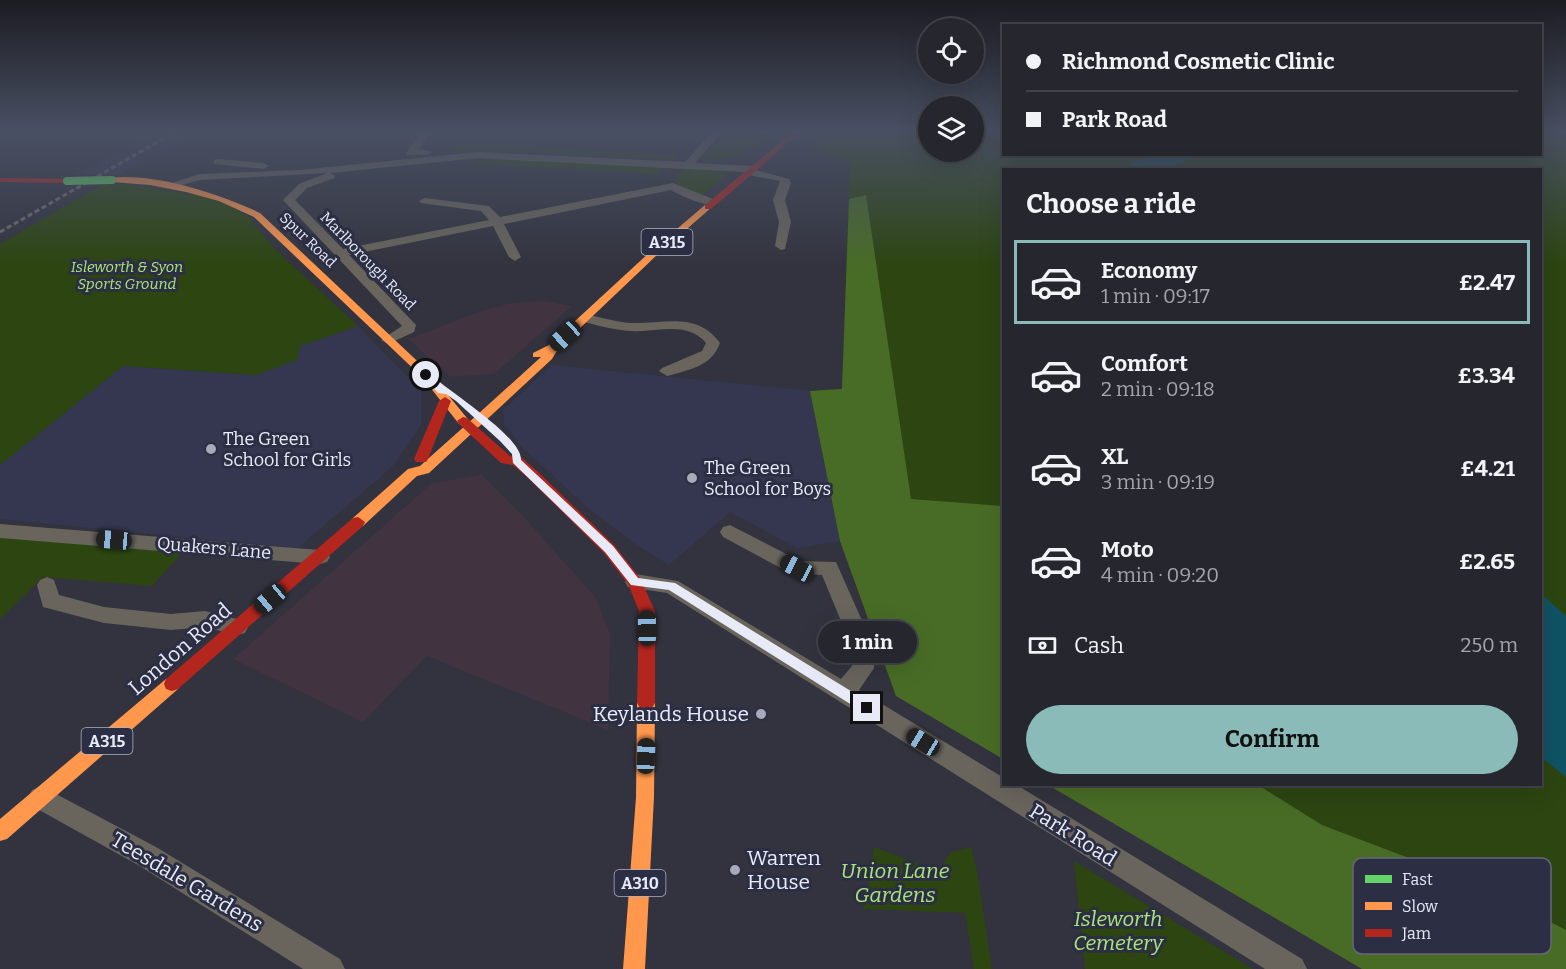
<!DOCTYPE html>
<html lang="en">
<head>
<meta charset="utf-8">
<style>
	body { margin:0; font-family:Bitter,serif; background:#2e2e36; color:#f1f3f6; height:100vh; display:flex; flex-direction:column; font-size:22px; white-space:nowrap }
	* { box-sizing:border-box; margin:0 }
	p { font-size:20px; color:#a4a5aa }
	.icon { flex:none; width:33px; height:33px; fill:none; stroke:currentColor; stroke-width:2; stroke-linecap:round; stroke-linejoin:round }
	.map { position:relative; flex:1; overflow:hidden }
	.drawer { position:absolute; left:1002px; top:168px; width:540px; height:618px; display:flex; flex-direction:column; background:#26262e; border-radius:0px; box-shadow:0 6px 24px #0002,0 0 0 2px #42434a }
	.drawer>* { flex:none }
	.guide { position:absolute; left:1002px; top:24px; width:540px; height:132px; border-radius:0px; box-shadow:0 6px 24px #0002,0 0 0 2px #42434a; display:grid; align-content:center; height:132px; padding:0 24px; background:#26262e }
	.fabs { position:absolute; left:918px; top:18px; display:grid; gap:12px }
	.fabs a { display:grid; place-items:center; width:66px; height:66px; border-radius:50%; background:#26262e; box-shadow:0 6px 24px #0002,0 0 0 2px #42434a; font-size:30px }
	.end { position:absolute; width:27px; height:27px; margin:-14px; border:8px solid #e8eaf8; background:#111; box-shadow:0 0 0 3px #111 }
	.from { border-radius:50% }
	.bubble { position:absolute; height:42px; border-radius:21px; background:#26262e; box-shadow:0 6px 24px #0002,0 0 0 2px #42434a; font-size:20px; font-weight:700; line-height:42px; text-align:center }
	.car { position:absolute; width:18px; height:36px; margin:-18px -9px; border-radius:8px; box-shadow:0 0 4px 2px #0007; background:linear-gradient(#222 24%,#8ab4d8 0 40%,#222 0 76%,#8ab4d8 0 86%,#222 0) }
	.guide b { display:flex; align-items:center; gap:21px; height:57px; font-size:22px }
	.guide b+b { border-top:2px solid #42434a }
	.guide i { width:15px; height:15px; background:#f1f3f6 }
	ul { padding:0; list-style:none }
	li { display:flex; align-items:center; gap:18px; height:84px; margin:0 12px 9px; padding:0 12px; border:3px solid transparent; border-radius:0px }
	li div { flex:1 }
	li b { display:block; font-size:22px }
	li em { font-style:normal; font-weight:700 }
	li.current { border-color:#8bbbb9 }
	li>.icon { width:54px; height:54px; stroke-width:1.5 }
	h2 { padding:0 24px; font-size:27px; line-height:72px }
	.pay { display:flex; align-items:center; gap:15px; height:66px; padding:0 24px; font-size:22px }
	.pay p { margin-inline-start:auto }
	.primary-button { display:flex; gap:12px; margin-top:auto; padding:12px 24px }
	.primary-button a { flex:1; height:69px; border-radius:36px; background:#8bbbb9; color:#111; font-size:24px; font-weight:700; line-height:69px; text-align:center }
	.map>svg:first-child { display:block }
	.commercial { fill:#41333f }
	.built { fill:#353751 }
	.green { fill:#2c4511 }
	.forest { fill:#486c26 }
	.water { fill:#0f5364 }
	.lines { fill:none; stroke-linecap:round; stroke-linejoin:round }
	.street { fill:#69655d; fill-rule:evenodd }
	.slow { fill:#ff974d; fill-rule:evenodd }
	.jam { fill:#b3261e; fill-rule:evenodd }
	.rail { stroke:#6e6c6d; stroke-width:3; stroke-dasharray:5 3; stroke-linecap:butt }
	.fast-bridge { stroke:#63d668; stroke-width:8 }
	.route { fill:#e8eaf8 }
	.poi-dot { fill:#a8aab7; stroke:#2c2f44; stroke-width:2 }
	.labels { text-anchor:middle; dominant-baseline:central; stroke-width:6; stroke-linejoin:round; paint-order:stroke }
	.far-street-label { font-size:15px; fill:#e8eaf8; stroke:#2c2f44 }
	.far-park-label { font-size:15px; font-style:italic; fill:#abe579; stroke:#2c2f44 }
	.shield { fill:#2c2f44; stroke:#b0b2c2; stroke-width:1.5 }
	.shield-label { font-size:16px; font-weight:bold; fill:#e8eaf8 }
	.poi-label { font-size:18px; fill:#e8eaf8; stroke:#2c2f44; text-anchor:start }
	.street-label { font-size:18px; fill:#e8eaf8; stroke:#2c2f44 }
	.near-street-label { font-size:21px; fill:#e8eaf8; stroke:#2c2f44 }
	.near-poi-label { font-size:21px; fill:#e8eaf8; stroke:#2c2f44; text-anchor:end }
	.near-park-label { font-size:21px; font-style:italic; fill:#abe579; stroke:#2c2f44 }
	.key { fill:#2c2f44; stroke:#64677a; stroke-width:1.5 }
	.key-label { font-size:16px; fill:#e8eaf8 }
</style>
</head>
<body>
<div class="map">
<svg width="1566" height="969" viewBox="0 0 1566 969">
	<rect width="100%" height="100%" fill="#32333e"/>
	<g class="commercial">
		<polygon points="545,301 572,306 494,374 451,377 408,339 484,310 512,303"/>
		<polygon points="482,475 525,518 596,598 610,634 608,730 427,656 363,722 233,659 432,483"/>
	</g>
	<g class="built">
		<polygon points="157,132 197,132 120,175 73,174 98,165"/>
		<polygon points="358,326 421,391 421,425 393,466 298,548 0,519 0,465 123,366 256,375 300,346"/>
		<polygon points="552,365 810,391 840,541 797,548 730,512 669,565 634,543 588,508 524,449 504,424 503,410"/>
	</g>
	<g class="green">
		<path d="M726 132H777C748 156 732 159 695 160L722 140Z"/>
		<polygon points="823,132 928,132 928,152 974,152 974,132 1003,132 1004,154 1540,154 1541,132 1566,132 1566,969 1066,785 1540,784 1540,170 1004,170 1003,752 896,696 840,541 810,391 842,389 850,163 810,147"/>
		<polygon points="481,145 678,155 676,160 501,150 459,152 444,147"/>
		<polygon points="499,158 660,167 660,174 465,163"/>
		<polygon points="690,168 729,173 702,195 680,187 675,180 681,170"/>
		<polygon points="126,184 202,196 221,201 247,216 277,251 358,326 300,346 297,360 256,375 123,366 0,465 0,244 102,185"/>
		<polygon points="0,537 183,552 152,586 43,577 0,619"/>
		<polygon points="874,847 938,871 951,852 971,847 978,876 992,969 974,969 965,913 864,909"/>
		<polygon points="1074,861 1253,969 1085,969"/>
	</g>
	<g class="forest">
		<polygon points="866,195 911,499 1003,506 1003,759 896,696 840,541 810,391 842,389 849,199"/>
		<polygon points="1048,785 1258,785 1322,825 1472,882 1566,930 1566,969 1362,969"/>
	</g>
	<g class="water">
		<polygon points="1158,155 1158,154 1201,155 1166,169 1126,169 1135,162"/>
		<polygon points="1540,593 1566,616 1566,777 1541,757"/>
	</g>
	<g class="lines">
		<g class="street">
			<polygon points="421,132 431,132 419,149 432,152 427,155 407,155 406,153"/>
			<path d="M712 132H722L695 163 752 166 756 170 789 179 791 183 785 200 791 222 785 249 781 250 775 246 779 222 773 200 780 181 744 174 743 172 477 158 331 173 335 176 334 178 307 188 295 200 343 249 489 220 481 211 421 203 419 201 425 198 489 206 500 217 673 183 720 202C709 210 682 196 671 190L504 224 521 257 515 261 509 257 493 226 349 255 416 325 414 332 388 344 381 340 402 326 283 200 299 184 327 173 200 180 172 188 166 185 199 174 300 170 477 152 685 162Z"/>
			<polygon points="218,159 264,163 269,166 264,169 214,164 214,160"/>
			<path d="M585 314C600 317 615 322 631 323 664 324 697 311 720 343 712 366 689 370 667 376L659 371 662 368 702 351 706 343C686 320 657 333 631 331 614 330 596 325 580 321L578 318Z"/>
			<polygon points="0,524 320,550 327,552 330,557 327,562 320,564 0,538"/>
			<polygon points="730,525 800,561 836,562 875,650 874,668 859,690 1004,778 1004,784 1015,784 1302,959 1307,969 1265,969 667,593 628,587 625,582 628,577 635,574 678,581 841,679 852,666 853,650 822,575 790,573 723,537 720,532 723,527"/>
			<polygon points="47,577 54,580 59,595 104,607 171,614 205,611 245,621 248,627 245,633 237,635 205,627 171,630 104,623 43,607 37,585 40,580"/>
			<polygon points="41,786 156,847 340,959 345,969 303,969 138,865 32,806 28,798 32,790"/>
		</g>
		<g class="slow">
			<path d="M109 178C153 172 221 194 260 213L430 373 467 418 469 421 467 424 541 357H533V353L549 345 651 251 705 205 712 207 657 255 558 349 552 359 429 473 417 476 363 526 358 527 351 522 353 518 408 469 420 466 467 424H459L422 377 254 217 219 201 186 192 150 185 112 182 108 180Z"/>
			<polygon points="172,677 178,679 180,684 178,689 7,839 0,841 0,819 166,679"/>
			<polygon points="646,696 652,698 655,703 654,797 645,969 623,969 636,797 637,703 640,698"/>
		</g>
		<g class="jam">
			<polygon points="793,132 801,132 711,209 705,209 705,205"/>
			<polygon points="0,178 67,179 71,181 67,183 0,182"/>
			<polygon points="445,397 451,401 428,459 426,462 416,462 414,459 439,401"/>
			<polygon points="463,417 467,418 510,456 522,458 538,472 614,545 640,578 655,611 655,703 652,708 646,710 640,708 637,703 639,611 628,584 604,553 528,478 513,465 501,463 459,424 457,421"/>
			<polygon points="358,517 365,522 363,526 178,689 172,691 166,689 164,684 166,679 353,518"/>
		</g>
		<polyline class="rail" points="0,232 175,132"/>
		<polyline class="fast-bridge" points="67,181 112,180"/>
	</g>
	<linearGradient id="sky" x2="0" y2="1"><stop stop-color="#1c1c22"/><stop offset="0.49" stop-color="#495063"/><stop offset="1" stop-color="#495063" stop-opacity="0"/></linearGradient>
	<rect width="1566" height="267" fill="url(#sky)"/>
	<path class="route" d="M423 373H429C446 390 522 436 521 460L613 546 638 578 675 583 872 704V712H863L669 590 631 585 605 552 513 463 512 454 500 441 456 401 446 394 438 393 423 376Z"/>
	<g class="poi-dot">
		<circle cx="211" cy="449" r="6"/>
		<circle cx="692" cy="478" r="6"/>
		<circle cx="761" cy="714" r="6"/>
		<circle cx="735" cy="870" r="6"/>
	</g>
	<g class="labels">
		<g class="far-street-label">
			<text transform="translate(308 240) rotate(44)">Spur Road</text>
			<text transform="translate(368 261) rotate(46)">Marlborough Road</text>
		</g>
		<g class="far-park-label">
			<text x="127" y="267">Isleworth &amp; Syon<tspan x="127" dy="17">Sports Ground</tspan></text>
		</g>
		<g class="shield">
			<rect x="641.5" y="229" width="51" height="26" rx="4.5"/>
			<rect x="81.5" y="728" width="51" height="26" rx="4.5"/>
			<rect x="614.5" y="870" width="51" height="26" rx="4.5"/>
		</g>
		<g class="shield-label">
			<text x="667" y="242">A315</text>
			<text x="107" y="741">A315</text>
			<text x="640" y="883">A310</text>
		</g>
		<g class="poi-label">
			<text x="223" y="439">The Green<tspan x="223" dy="21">School for Girls</tspan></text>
			<text x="704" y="468">The Green<tspan x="704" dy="21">School for Boys</tspan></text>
		</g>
		<g class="street-label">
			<text transform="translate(214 548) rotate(5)">Quakers Lane</text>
		</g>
		<g class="near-street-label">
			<text transform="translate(180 649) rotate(-41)">London Road</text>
			<text transform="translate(1073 835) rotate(32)">Park Road</text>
			<text transform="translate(187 882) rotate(31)">Teesdale Gardens</text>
		</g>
		<g class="near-poi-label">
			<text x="749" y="714">Keylands House</text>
			<text x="747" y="858" text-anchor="start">Warren<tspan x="747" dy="24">House</tspan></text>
		</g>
		<g class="near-park-label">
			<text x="895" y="871">Union Lane<tspan x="895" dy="24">Gardens</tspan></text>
			<text x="1118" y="919">Isleworth<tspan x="1118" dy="24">Cemetery</tspan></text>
		</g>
	</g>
	<rect x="1353" y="858" width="198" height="96" rx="9" class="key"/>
	<rect x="1365" y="875" width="27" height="8" fill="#63d668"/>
	<rect x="1365" y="902" width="27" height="8" fill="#ff974d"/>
	<rect x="1365" y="929" width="27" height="8" fill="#b3261e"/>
	<g class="key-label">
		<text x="1402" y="885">Fast</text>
		<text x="1402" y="912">Slow</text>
		<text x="1402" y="939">Jam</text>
	</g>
</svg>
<div class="fabs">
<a><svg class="icon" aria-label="locate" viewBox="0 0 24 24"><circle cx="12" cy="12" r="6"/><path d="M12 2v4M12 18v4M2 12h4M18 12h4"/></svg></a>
<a><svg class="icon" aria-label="layers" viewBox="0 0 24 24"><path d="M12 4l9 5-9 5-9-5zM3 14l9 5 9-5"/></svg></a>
</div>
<i class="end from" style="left:426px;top:375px"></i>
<i class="end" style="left:867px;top:708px"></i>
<div class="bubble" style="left:818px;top:621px;width:99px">1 min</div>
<i class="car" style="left:565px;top:336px;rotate:228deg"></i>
<i class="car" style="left:114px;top:540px;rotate:275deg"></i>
<i class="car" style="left:797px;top:568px;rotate:298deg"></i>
<i class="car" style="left:270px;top:599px;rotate:230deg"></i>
<i class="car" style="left:647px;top:628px;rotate:359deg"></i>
<i class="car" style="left:923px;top:742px;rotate:301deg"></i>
<i class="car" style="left:646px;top:756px;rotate:2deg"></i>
<div class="guide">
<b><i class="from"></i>Richmond Cosmetic Clinic</b>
<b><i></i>Park Road</b>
</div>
<section class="drawer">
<h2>Choose a ride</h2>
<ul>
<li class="current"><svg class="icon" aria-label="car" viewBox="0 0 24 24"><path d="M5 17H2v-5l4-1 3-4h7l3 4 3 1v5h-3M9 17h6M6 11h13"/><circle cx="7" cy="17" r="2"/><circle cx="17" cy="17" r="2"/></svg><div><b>Economy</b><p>1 min · 09:17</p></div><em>£2.47</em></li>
<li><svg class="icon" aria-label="car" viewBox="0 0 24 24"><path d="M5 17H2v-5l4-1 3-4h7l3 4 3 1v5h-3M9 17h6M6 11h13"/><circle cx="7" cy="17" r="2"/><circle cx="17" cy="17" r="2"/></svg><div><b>Comfort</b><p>2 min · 09:18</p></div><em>£3.34</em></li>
<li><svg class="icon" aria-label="car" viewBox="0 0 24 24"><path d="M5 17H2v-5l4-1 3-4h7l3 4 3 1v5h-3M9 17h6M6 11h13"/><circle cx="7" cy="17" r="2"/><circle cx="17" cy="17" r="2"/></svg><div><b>XL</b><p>3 min · 09:19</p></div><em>£4.21</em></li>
<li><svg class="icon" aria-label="car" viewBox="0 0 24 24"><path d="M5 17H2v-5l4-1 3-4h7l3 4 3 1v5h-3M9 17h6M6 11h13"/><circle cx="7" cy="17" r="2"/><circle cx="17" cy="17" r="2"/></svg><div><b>Moto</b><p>4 min · 09:20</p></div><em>£2.65</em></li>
</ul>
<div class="pay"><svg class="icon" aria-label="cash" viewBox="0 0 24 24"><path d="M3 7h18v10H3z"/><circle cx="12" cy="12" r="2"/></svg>Cash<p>250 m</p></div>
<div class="primary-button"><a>Confirm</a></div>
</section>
</div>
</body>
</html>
